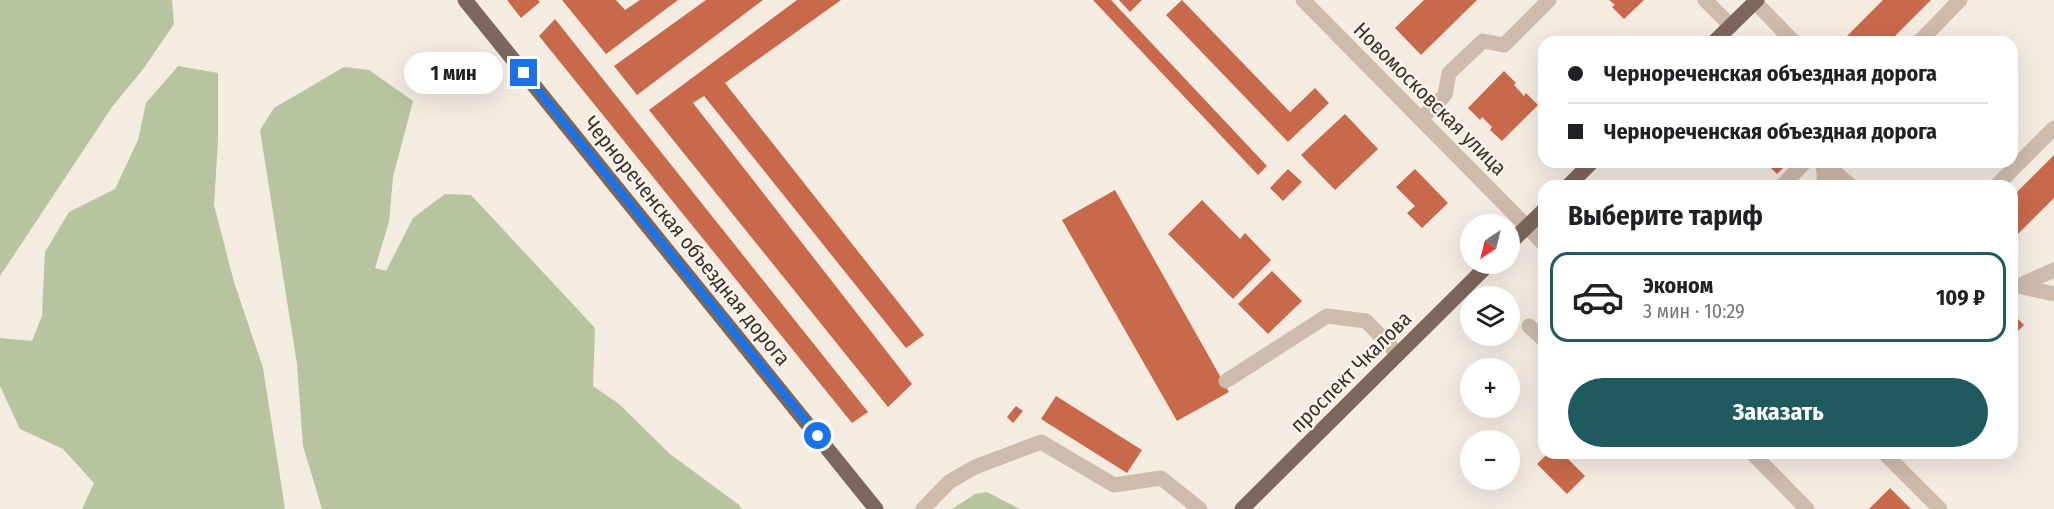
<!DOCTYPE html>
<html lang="ru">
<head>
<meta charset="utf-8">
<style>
	body { margin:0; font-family:"Fira Sans Condensed",sans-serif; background:#f6f6f6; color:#202124; height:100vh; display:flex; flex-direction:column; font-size:22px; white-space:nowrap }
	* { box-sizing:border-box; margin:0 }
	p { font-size:20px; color:#757577 }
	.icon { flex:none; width:33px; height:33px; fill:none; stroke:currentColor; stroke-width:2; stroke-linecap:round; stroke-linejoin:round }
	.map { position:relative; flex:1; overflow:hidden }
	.sheet { position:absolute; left:1538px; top:180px; width:480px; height:279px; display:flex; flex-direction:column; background:#fff; border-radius:18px; box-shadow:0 6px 24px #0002 }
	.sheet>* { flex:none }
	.hud { position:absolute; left:1538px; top:36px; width:480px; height:132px; border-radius:18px; box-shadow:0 6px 24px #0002; display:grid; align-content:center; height:132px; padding:0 30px; background:#fff }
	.needle { width:39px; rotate:215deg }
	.controls { position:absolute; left:1460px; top:214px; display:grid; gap:12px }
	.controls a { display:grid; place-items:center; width:60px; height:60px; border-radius:50%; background:#fff; box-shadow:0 6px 24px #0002; font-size:30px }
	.end { position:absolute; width:27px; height:27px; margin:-14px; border:8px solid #1a73e8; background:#fff; box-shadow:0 0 0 3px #fff }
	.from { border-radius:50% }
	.bubble { position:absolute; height:42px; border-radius:21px; background:#fff; box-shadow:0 6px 24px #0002; font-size:20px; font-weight:700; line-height:42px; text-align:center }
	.hud b { display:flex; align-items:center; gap:21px; height:57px; font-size:22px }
	.hud b+b { border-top:2px solid #e0e0e0 }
	.hud i { width:15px; height:15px; background:#202124 }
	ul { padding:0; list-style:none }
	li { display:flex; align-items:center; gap:18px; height:90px; margin:0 12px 9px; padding:0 18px; border:3px solid #e0e0e0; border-radius:18px }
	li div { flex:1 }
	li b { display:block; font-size:22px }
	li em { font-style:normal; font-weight:700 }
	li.selected { border-color:#1f5a5e }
	li>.icon { width:54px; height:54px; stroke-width:1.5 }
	h2 { padding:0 30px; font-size:27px; line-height:72px }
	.cta { display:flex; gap:12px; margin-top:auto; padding:12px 30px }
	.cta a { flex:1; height:69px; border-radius:36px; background:#1f5a5e; color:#fff; font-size:24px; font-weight:700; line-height:69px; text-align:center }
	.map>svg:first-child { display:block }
	.green { fill:#b8c4a0 }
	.building { fill:#c8694b }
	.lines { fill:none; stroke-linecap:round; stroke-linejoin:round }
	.minor { stroke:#cdbbac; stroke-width:15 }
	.major { stroke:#7d675c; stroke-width:15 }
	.route { stroke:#1a73e8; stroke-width:8 }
	.labels { text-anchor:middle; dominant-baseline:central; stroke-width:4.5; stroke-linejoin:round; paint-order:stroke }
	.street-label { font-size:21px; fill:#3b302b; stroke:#fbf5ee }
</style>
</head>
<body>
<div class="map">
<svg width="2054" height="509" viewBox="0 0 2054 509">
	<rect width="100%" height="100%" fill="#f4ebe1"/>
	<g class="green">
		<polygon points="0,0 172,0 174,24 144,68 112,107 0,276"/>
		<polygon points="178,66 218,73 218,140 214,205 234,282 263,368 285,509 82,509 94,483 63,449 20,429 0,386 0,338 32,341 42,316 45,252 69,212 115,189 138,140 146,103"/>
		<polygon points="344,67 369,70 413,101 393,177 389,222 375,268 386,271 413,218 445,194 471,195 595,328 593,386 619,404 670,454 738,504 742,509 322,509 303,446 297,364 260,130 274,108"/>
		<polygon points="987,492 1020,509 952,509 975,494"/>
	</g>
	<g class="building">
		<polygon points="507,0 538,0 540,2 521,18"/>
		<polygon points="562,0 616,0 625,10 640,0 678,0 606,54"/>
		<polygon points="706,0 763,0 637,95 614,66"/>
		<polygon points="797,0 841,0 725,83 924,335 906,348 704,96 693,103 912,384 888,407 649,110"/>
		<polygon points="1093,0 1111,0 1267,166 1258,175"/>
		<polygon points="1119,0 1142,0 1130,12"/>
		<polygon points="1182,0 1290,112 1315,88 1329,103 1288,142 1166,15"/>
		<polygon points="1424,0 1477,0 1421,55 1395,28"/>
		<polygon points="1609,0 1644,0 1624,19 1612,7 1615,5"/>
		<polygon points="1883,0 1931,0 1889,42 1841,42"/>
		<polygon points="555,19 868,412 852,423 539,36"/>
		<polygon points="1504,71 1516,83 1514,85 1524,96 1526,93 1538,105 1502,141 1490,130 1492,127 1482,117 1480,120 1468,108"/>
		<polygon points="1345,114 1378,149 1335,190 1301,155"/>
		<polygon points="2054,155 2054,198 2012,240 2012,197"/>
		<polygon points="1765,162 1789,162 1777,174"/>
		<polygon points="1288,169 1302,182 1283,201 1270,188"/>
		<polygon points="1415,169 1448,203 1422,228 1407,213 1415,206 1396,187"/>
		<polygon points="1115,190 1229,392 1177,421 1062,220"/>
		<polygon points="1202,200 1240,239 1245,233 1271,260 1233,299 1168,234"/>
		<polygon points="1272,271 1302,301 1268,334 1238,304"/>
		<polygon points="2012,313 2024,325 2012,337"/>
		<polygon points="1056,396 1142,450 1127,473 1041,419"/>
		<polygon points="1016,406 1023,411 1013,423 1007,417"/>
		<polygon points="1548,453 1562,453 1585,476 1567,494 1537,464"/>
		<polygon points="1890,488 1911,509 1869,509"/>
	</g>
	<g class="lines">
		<g class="minor">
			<polyline points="1303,0 1544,244"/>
			<polyline points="1705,0 1731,26"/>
			<polyline points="1755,2 1794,42"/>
			<polyline points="1919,42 1960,0"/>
			<polyline points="1421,119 1445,95 1449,73 1483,41 1504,45 1549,0"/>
			<polyline points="1823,162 1825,186"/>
			<polyline points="1825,163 1851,186"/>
			<polyline points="1782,186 1805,162"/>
			<polyline points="1996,186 2054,128"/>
			<polyline points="2018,286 2054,270"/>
			<polyline points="2012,289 2018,286 2054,294"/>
			<polyline points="1529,326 1544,340"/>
			<polyline points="1226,381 1327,316 1366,321 1398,354"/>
			<polyline points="1752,453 1807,509"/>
			<polyline points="1884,453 1940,509"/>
			<polyline points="923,509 949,482 975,467 1041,442 1114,485 1161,478 1200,509"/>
		</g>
		<g class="major">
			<polyline points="465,0 876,509"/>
			<polyline points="1714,42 1757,0"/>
			<polyline points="1568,186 1592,162"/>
			<polyline points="1509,244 1544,210"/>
			<polyline points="1242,509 1489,264"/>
		</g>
	</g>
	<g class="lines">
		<polyline class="route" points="524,73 818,436"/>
	</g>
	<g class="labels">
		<g class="street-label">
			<text transform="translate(1430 99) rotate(45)">Новомосковская улица</text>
			<text transform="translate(687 241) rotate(51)">Чернореченская объездная дорога</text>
			<text transform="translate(1351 372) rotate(-45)">проспект Чкалова</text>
		</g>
	</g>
</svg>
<div class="controls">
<a><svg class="needle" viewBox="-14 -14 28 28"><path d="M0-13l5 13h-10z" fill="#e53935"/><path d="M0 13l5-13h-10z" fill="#757577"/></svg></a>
<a><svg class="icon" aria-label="layers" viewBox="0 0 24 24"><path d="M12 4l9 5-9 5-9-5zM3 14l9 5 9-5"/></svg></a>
<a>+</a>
<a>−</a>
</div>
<i class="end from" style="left:818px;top:436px"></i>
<i class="end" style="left:524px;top:73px"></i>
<div class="bubble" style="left:404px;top:52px;width:99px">1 мин</div>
<div class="hud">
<b><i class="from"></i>Чернореченская объездная дорога</b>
<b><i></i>Чернореченская объездная дорога</b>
</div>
<section class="sheet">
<h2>Выберите тариф</h2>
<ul>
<li class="selected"><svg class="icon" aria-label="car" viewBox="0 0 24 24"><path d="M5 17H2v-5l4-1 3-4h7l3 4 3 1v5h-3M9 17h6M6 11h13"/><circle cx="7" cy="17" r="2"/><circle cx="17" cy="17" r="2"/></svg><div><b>Эконом</b><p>3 мин · 10:29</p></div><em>109 ₽</em></li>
</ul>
<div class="cta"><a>Заказать</a></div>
</section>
</div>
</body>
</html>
